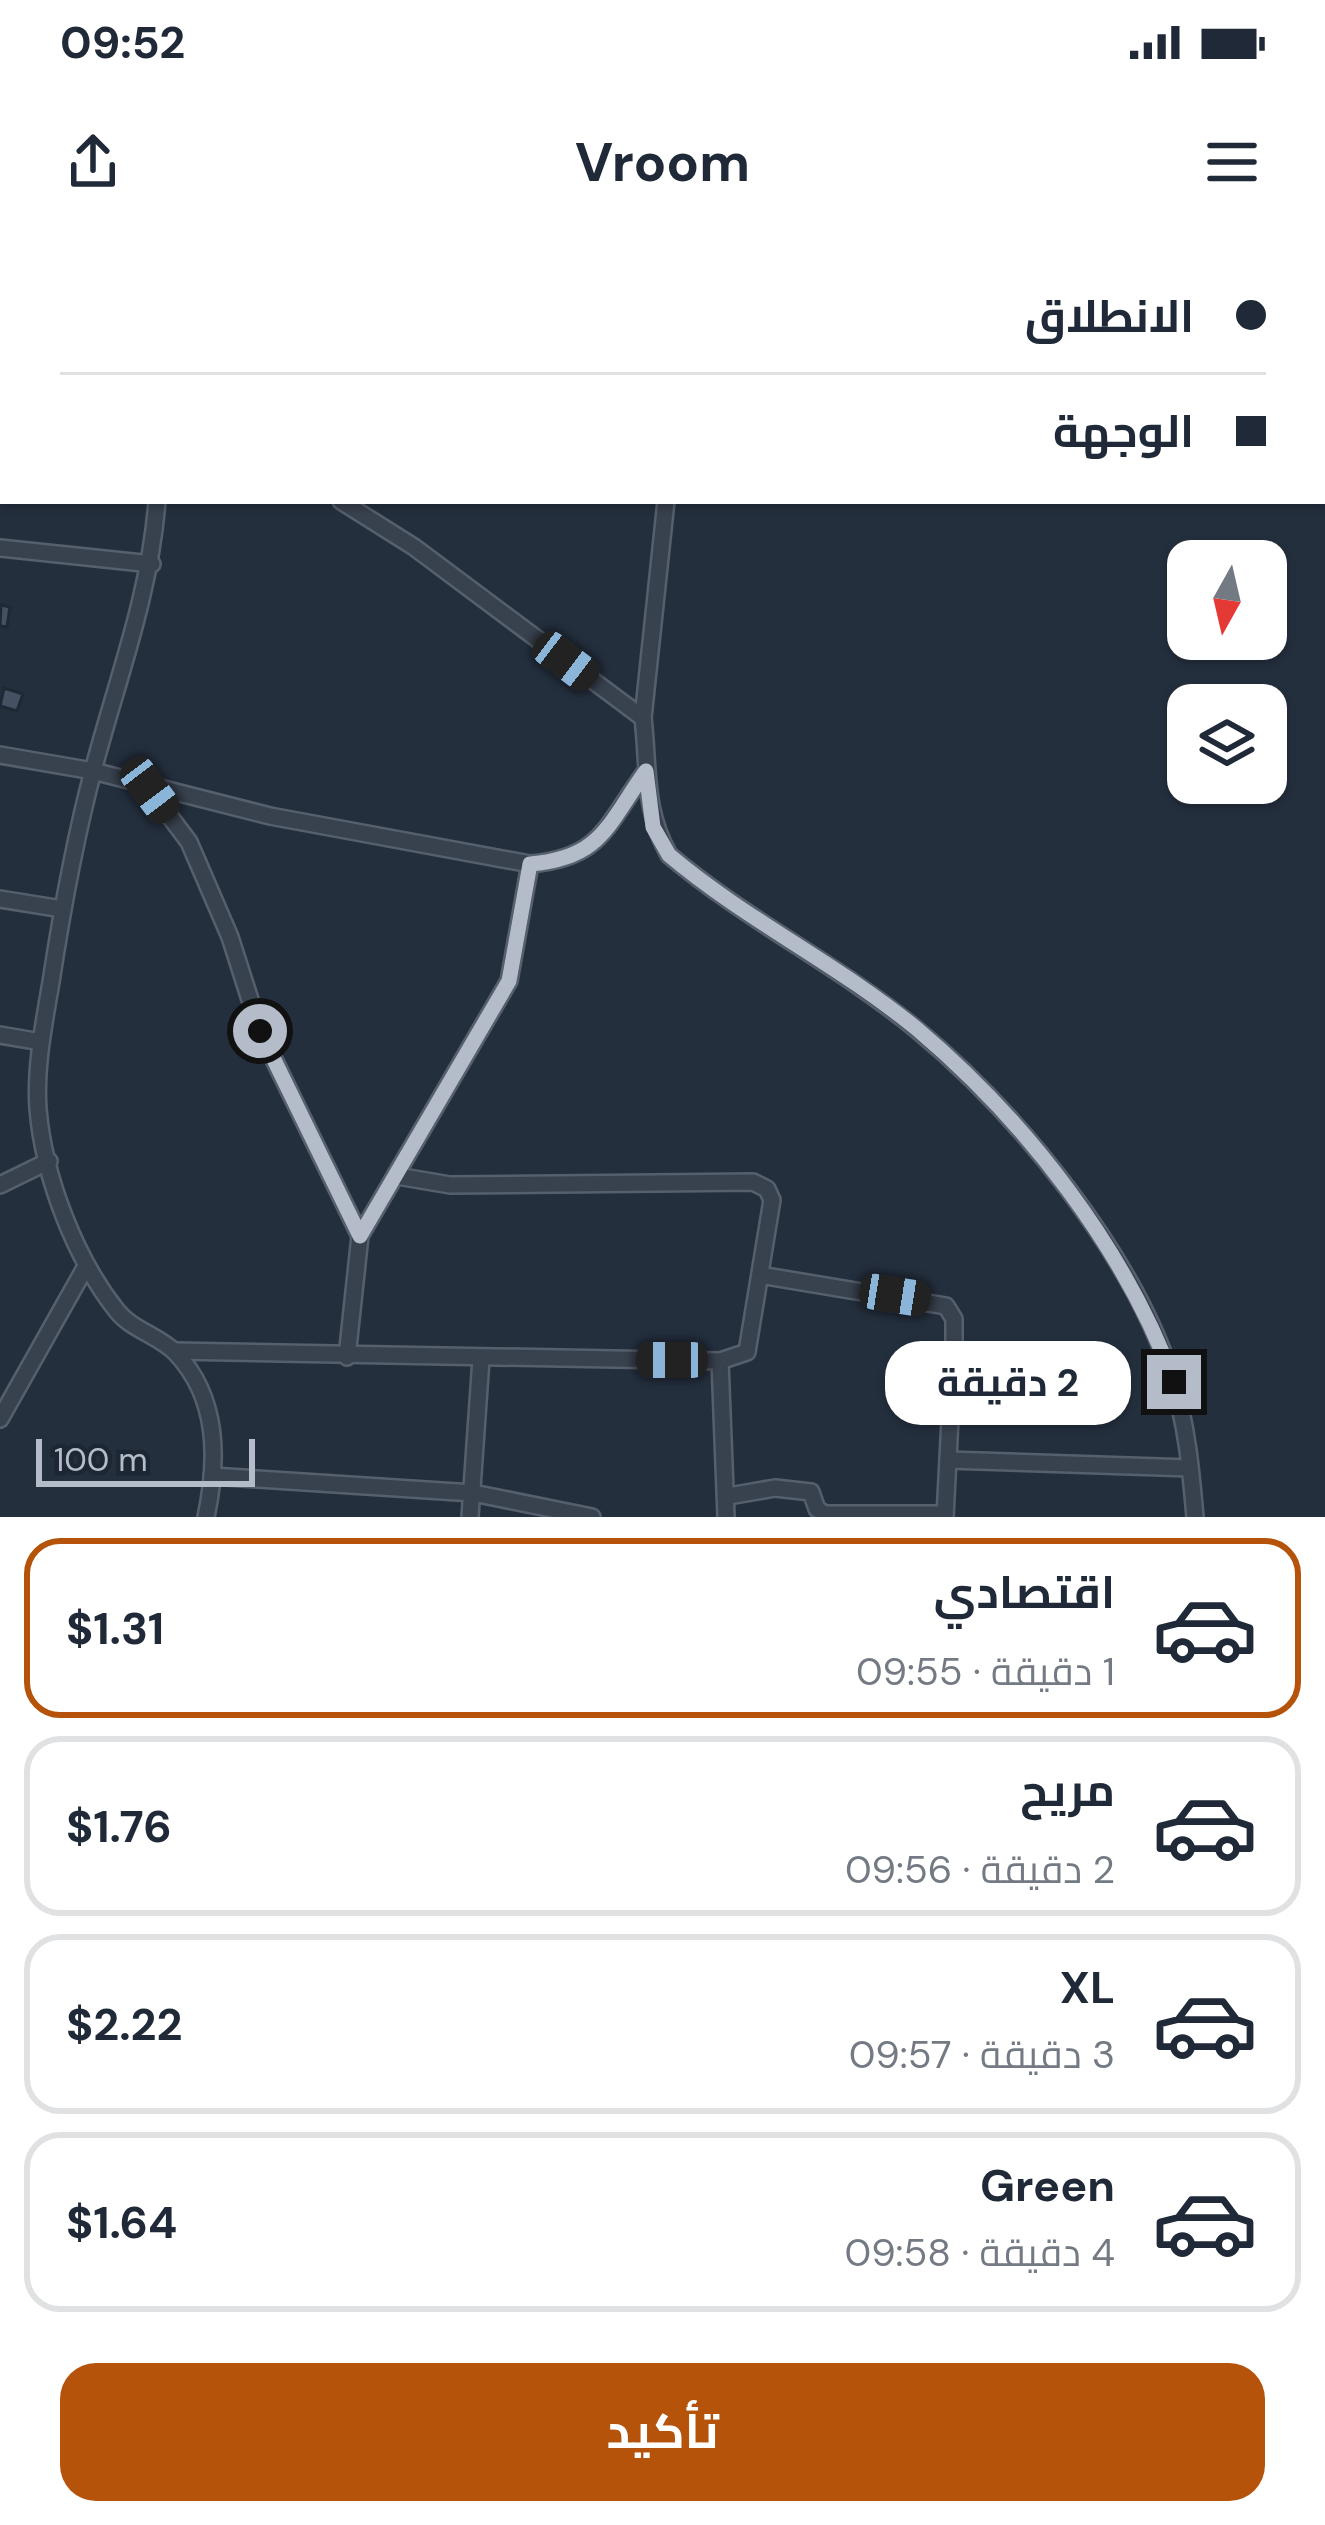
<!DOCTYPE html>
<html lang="ar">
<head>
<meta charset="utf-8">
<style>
	body { margin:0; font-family:"DM Sans",Cairo,sans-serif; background:#f2f2f3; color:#1f2937; direction:rtl; height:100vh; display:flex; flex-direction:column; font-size:45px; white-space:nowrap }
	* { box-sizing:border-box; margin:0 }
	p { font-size:39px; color:#747a83 }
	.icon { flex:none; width:66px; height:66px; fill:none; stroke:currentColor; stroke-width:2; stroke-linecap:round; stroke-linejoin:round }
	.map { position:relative; height:1277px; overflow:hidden; direction:ltr }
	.details { display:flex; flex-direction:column; background:#fff; flex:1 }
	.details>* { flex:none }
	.banner { position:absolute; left:0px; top:0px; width:1326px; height:264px; box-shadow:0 3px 9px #0004; direction:rtl; display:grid; align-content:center; height:264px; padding:0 60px; background:#fff }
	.needle { width:78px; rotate:188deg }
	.buttons { position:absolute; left:1167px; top:300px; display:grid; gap:24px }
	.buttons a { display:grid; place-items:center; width:120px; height:120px; border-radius:24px; background:#fff; box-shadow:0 3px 9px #0004; font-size:60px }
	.scale { position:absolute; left:36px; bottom:30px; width:219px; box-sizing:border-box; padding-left:12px; border:6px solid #b4bcc9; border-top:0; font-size:33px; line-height:42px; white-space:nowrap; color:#b4bcc9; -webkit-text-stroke:9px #1d2633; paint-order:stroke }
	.end { position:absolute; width:54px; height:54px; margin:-27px; border:15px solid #b4bcc9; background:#111; box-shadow:0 0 0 6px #111 }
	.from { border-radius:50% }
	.bubble { position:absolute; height:84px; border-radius:36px; background:#fff; box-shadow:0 3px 9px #0004; font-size:39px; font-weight:700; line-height:84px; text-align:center; direction:rtl }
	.car { position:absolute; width:36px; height:72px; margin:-36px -18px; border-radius:15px; box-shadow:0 0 9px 3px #0007; background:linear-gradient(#222 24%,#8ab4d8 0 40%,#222 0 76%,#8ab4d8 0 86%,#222 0) }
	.banner b { display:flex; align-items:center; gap:42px; height:114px; font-size:45px }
	.banner b+b { border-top:3px solid #e0e1e3 }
	.banner i { width:30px; height:30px; background:#1f2937 }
	ul { padding:21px 0 0; list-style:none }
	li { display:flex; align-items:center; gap:36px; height:180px; margin:0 24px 18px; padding:0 36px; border:6px solid #e0e1e3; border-radius:36px }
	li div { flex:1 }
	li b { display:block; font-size:45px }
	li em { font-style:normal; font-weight:700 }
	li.on { border-color:#b45309 }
	li>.icon { width:108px; height:108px; stroke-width:1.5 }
	.action { display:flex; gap:24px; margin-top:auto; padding:24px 60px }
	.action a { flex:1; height:138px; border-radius:36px; background:#b45309; color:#fff; font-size:48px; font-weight:700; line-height:138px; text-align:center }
	.status { display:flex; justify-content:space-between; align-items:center; height:84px; padding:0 60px; background:#fff; direction:ltr }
	.status svg { height:33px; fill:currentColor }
	header { display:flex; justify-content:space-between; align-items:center; height:156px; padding:0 60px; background:#fff; font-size:54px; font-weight:700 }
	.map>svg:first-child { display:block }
	.building { fill:#455162; stroke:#1f2835; stroke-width:3 }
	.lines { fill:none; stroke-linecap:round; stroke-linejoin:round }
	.street-casing { stroke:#565f6c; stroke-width:20 }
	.street { stroke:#38414e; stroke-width:15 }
	.route { stroke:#b4bcc9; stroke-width:15 }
</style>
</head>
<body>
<div class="status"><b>09:52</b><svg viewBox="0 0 49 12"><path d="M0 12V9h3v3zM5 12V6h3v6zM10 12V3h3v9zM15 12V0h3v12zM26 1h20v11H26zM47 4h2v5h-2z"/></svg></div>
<header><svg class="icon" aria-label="menu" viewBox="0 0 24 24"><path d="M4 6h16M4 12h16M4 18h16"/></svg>Vroom<svg class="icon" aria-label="share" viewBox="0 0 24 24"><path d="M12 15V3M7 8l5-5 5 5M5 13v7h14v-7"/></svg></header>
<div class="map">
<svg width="1325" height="1277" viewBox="0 0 1325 1277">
	<rect width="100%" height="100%" fill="#242f3e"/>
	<g class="building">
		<polygon points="1,365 10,367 7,387 0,386"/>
		<polygon points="4,448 23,454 17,471 0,466"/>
	</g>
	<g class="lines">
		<g class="street-casing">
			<g id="street">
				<polyline points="58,0 76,3"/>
				<polyline points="691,0 708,3"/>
				<polyline points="1287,0 1310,3"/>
				<polyline points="102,3 102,0"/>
				<polyline points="402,3 402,0"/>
				<polyline points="1323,5 1325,5"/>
				<polyline points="0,61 3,62"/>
				<polyline points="1323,112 1325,112"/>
				<polyline points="0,191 3,191"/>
				<polyline points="1323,230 1325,231"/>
				<path d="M157 261C150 354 118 437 94 527 75 598 62 670 51 742 44 783 35 828 38 869 44 938 75 1018 117 1071 132 1090 160 1096 176 1113 219 1159 218 1220 206 1277"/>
				<path d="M341 261 414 307 643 478C649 528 643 569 669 615 746 680 838 725 916 789 1018 873 1134 1015 1173 1141 1187 1186 1191 1231 1195 1277"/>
				<polyline points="0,308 152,324"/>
				<polyline points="643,478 666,261"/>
				<path d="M0 515 93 531 270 576 530 624C601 618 605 587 644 534"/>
				<polyline points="150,550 189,602 230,697 260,791 360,996"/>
				<polyline points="0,659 62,669"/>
				<polyline points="0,795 41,802"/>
				<polyline points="0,945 49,921"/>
				<polyline points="760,1035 946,1066 954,1079 954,1101 945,1277"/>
				<polyline points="175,1111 720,1121 747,1112 772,960 767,949 753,942 450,945 397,936"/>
				<polyline points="347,1117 360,996 509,741 530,624"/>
				<polyline points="720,1121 726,1277"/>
				<polyline points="0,1179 85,1028"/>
				<polyline points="948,1220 1190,1228"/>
				<polyline points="212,1236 473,1253 592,1277"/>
				<polyline points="729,1256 775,1248 811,1252 817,1269 825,1274 945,1274"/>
				<polyline points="470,1277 481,1119"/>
			</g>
		</g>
		<use href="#street" class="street"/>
	</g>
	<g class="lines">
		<path class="route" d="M260 791 360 996 509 741 530 624C602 618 607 585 646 531L653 587 669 615C746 680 839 725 917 789 1026 881 1125 1008 1174 1142"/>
	</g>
</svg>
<div class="buttons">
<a><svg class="needle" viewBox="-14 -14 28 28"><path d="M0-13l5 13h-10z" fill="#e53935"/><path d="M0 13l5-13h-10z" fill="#747a83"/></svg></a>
<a><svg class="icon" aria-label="layers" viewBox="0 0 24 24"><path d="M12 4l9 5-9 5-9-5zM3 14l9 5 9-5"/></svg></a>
</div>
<div class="scale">100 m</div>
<i class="end from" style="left:260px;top:791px"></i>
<i class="end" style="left:1174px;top:1142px"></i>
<div class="bubble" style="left:885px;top:1101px;width:246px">2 دقيقة</div>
<i class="car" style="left:566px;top:421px;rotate:127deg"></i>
<i class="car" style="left:150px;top:550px;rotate:143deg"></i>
<i class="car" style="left:895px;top:1055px;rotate:99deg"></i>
<i class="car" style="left:672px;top:1120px;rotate:270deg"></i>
<div class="banner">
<b><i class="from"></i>الانطلاق</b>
<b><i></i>الوجهة</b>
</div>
</div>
<section class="details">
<ul>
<li class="on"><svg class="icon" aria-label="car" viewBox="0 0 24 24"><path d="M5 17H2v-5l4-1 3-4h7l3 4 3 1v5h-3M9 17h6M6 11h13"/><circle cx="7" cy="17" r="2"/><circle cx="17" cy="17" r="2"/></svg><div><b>اقتصادي</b><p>1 دقيقة · 09:55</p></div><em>$1.31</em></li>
<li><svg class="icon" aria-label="car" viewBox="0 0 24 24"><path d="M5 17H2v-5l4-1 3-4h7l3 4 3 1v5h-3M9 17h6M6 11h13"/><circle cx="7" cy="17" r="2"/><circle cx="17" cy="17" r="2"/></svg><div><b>مريح</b><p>2 دقيقة · 09:56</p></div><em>$1.76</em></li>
<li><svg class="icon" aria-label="car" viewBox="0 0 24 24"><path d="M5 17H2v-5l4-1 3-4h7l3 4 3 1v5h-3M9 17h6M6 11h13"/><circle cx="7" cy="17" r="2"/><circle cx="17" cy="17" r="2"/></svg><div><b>XL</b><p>3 دقيقة · 09:57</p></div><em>$2.22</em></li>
<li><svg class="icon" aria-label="car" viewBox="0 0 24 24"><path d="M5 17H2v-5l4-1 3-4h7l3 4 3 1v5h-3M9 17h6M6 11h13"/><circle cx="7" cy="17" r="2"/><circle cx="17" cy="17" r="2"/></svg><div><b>Green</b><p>4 دقيقة · 09:58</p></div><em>$1.64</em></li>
</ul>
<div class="action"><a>تأكيد</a></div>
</section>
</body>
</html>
